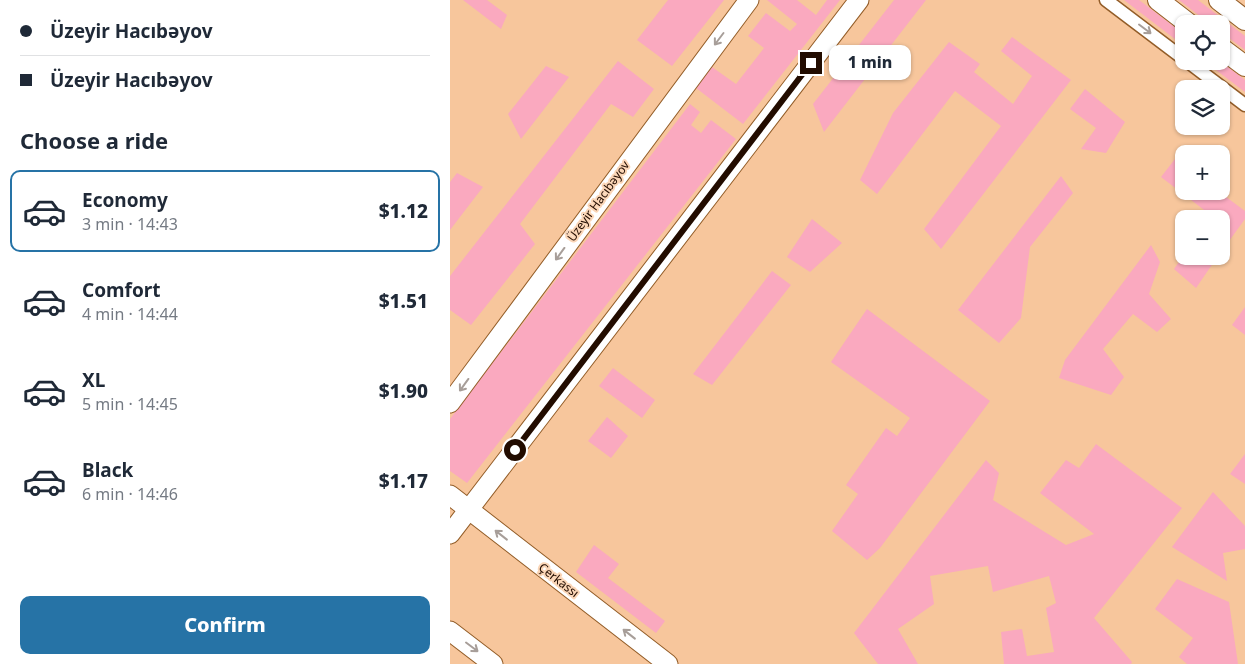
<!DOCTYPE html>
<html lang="en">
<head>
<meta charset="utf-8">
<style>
	body { margin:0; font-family:"Noto Sans",sans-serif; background:#f6f6f7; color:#1f2937; height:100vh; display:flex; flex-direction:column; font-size:19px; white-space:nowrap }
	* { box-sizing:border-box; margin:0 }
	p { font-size:16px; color:#747a83 }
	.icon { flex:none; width:28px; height:28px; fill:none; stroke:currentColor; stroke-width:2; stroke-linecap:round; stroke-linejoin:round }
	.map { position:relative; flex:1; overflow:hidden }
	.panel { display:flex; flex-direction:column; background:#fff; width:450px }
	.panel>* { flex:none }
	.guide { display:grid; align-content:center; height:110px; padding:0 20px; background:#fff }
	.tools { position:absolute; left:725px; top:15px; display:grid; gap:10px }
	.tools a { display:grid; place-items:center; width:55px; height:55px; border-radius:10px; background:#fff; box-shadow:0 1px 4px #0004; font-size:25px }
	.end { position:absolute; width:22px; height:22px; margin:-11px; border:6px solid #220c00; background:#fff; box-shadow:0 0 0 2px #fff }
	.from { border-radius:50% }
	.bubble { position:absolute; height:35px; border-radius:10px; background:#fff; box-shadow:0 1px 4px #0004; font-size:16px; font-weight:800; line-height:35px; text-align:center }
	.guide b { display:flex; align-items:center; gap:18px; height:48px; font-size:19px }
	.guide b+b { border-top:1px solid #e0e1e3 }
	.guide i { width:12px; height:12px; background:#1f2937 }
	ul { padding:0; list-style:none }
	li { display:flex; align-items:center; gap:15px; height:82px; margin:0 10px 8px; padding:0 10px; border:2px solid transparent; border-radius:10px }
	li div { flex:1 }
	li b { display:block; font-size:19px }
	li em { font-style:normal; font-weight:800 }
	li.active { border-color:#2673a6 }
	li>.icon { width:45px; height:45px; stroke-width:1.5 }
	h2 { padding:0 20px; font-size:22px; line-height:60px }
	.cta { display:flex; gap:10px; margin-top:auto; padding:10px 20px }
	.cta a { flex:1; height:58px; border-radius:10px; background:#2673a6; color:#fff; font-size:20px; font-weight:800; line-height:58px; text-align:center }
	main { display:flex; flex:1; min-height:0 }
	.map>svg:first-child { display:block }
	.green { fill:#faa9bf }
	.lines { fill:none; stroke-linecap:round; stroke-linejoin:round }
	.street-casing { stroke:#935d28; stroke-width:15 }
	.secondary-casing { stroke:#935d28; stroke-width:21 }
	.primary-casing { stroke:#935d28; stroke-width:22 }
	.street { stroke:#fff; stroke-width:12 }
	.secondary { stroke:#fff; stroke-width:19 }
	.primary { stroke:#fff; stroke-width:20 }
	.oneway { stroke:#a79e99 }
	.route { stroke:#220c00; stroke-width:6 }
	.labels { text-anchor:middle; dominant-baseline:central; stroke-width:4; stroke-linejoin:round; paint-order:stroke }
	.street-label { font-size:12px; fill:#220c00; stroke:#fbd6b7 }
</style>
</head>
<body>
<main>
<section class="panel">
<div class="guide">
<b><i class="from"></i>Üzeyir Hacıbəyov</b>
<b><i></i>Üzeyir Hacıbəyov</b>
</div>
<h2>Choose a ride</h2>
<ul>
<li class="active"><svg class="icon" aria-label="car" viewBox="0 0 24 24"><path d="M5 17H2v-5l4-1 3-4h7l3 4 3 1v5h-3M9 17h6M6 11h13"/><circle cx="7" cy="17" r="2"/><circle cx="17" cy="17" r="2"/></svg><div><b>Economy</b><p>3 min · 14:43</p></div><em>$1.12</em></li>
<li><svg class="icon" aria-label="car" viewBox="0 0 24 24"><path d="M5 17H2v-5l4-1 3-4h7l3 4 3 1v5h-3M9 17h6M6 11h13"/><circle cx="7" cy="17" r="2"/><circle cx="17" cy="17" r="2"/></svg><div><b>Comfort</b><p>4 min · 14:44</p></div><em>$1.51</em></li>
<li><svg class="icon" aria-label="car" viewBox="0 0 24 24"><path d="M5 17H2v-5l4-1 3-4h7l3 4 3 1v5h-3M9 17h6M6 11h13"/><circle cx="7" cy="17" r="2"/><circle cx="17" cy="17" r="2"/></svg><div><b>XL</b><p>5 min · 14:45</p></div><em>$1.90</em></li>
<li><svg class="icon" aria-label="car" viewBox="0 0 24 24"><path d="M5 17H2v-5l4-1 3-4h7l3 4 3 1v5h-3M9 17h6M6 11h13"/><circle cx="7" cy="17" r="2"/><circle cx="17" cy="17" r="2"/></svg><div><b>Black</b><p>6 min · 14:46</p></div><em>$1.17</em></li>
</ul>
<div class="cta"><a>Confirm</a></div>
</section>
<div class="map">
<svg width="795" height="664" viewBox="0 0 795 664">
	<rect width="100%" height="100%" fill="#f7c69c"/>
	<g class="green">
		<polygon points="13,0 37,0 57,15 51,29"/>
		<polygon points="218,0 274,0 222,66 187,40"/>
		<polygon points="317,0 347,0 366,15 377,0 390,0 293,124 246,88 262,67 286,84 314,48 298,36 316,13 340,31 347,24"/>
		<polygon points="444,0 476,0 374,132 363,104"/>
		<polygon points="674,0 689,0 734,34 734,46"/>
		<polygon points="729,0 748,0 795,36 795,50 771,32 771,24 760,24"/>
		<polygon points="562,37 621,80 491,249 474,229 551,126 505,91 427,194 410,180 443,113 499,42 530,64 524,72 563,104 582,76 551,51"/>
		<polygon points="168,61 204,89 183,117 161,104 70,224 85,244 21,325 0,310 0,276"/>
		<polygon points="754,61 770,61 795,80 795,92"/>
		<polygon points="96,66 119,77 71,139 58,114"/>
		<polygon points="635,89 675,122 656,153 631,149 646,128 620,109"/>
		<polygon points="240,104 250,112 241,125 251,133 261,120 286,139 17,483 0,471 0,419"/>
		<polygon points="725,159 734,165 734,191 768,191 795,211 795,219 771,252 771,219 760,219 762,216 711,177"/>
		<polygon points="7,173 33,187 0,230 0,182"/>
		<polygon points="611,176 623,193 580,247 571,318 549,343 508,310"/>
		<polygon points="362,219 392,243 360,272 337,257"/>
		<polygon points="701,245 710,262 699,294 721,319 707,332 683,314 653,349 674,377 661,395 609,378 615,360"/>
		<polygon points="734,255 768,256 746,288 724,269"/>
		<polygon points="322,271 341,285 262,385 243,374"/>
		<polygon points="795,307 795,335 782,325"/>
		<polygon points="417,309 540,401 430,548 417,560 382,531 408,494 396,485 436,428 447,436 460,418 381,362"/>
		<polygon points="163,368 205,400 192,418 149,386"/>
		<polygon points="157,417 178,436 161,458 138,441"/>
		<polygon points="646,444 732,508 644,618 682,662 681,664 554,664 551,632 572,629 577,656 604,652 596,608 606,603 599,576 543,592 538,566 480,576 484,604 448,629 468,664 428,664 404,633 536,460 549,473 543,500 616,545 644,534 590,493 616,460 629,468"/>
		<polygon points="795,454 795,484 780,474"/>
		<polygon points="763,492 795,526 795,549 773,553 777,581 722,547"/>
		<polygon points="144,545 169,564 158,578 215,621 206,633 126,572"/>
		<polygon points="727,579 779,602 788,664 737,664 729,657 743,638 705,609"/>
	</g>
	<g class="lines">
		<g class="street-casing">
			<g id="street">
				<polyline points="656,0 734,59"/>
				<polyline points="737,61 795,105"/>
			</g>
		</g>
		<g class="secondary-casing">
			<g id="secondary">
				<polyline points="0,403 299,0"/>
				<polyline points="0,495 218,664"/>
				<polyline points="0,534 409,0"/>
				<polyline points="0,631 43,664"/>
			</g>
		</g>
		<g class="primary-casing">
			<g id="primary">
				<polyline points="708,0 739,24"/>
				<polyline points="769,0 795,20"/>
				<polyline points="771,48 795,66"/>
			</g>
		</g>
		<use href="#street" class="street"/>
		<use href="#secondary" class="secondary"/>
		<use href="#primary" class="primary"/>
	</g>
	<defs><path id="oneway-shaft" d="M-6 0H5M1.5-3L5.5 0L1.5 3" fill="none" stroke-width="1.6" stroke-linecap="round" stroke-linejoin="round" transform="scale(1.25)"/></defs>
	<g class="oneway">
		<use href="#oneway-shaft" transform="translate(695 29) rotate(37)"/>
		<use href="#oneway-shaft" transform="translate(269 39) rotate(127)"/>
		<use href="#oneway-shaft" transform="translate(110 254) rotate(126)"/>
		<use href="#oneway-shaft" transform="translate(14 385) rotate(126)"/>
		<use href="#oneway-shaft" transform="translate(51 535) rotate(-142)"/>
		<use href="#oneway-shaft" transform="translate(179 634) rotate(-142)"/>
		<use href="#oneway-shaft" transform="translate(22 647) rotate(37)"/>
	</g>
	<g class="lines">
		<polyline class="route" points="65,450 361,63"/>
	</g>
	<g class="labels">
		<g class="street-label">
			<text transform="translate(148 201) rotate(-54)">Üzeyir Hacıbəyov</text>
			<text transform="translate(109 580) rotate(38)">Çerkassı</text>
		</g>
	</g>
</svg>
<div class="tools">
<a><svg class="icon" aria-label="locate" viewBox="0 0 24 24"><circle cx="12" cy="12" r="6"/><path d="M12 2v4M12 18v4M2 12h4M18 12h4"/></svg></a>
<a><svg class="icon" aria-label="layers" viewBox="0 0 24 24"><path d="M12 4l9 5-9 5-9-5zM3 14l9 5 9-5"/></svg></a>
<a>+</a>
<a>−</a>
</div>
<i class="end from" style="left:65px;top:450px"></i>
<i class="end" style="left:361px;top:63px"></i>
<div class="bubble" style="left:379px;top:45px;width:82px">1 min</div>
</div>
</main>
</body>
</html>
